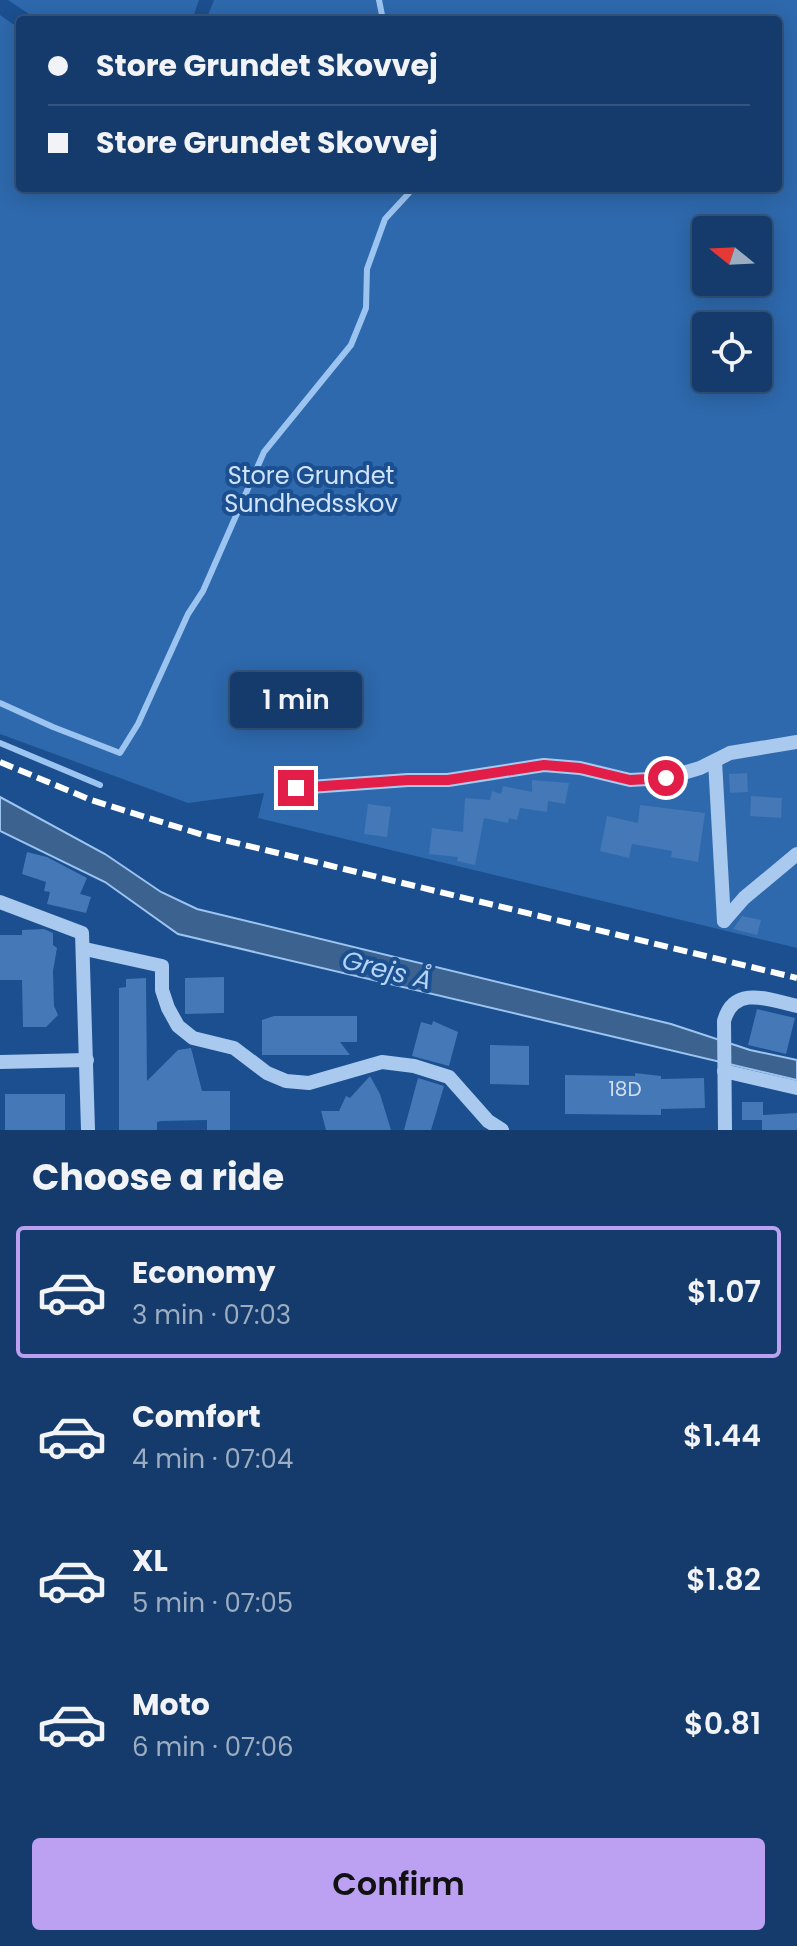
<!DOCTYPE html>
<html lang="en">
<head>
<meta charset="utf-8">
<style>
	body { margin:0; font-family:Poppins,sans-serif; background:#214673; color:#f1f3f6; height:100vh; display:flex; flex-direction:column; font-size:30px; white-space:nowrap }
	* { box-sizing:border-box; margin:0 }
	p { font-size:26px; color:#9dadc1 }
	.icon { flex:none; width:44px; height:44px; fill:none; stroke:currentColor; stroke-width:2; stroke-linecap:round; stroke-linejoin:round }
	.map { position:relative; height:1130px; overflow:hidden }
	.side { display:flex; flex-direction:column; background:#143b6b; flex:1 }
	.side>* { flex:none }
	.top-card { position:absolute; left:16px; top:16px; width:766px; height:176px; border-radius:8px; box-shadow:0 4px 20px #0003,0 0 0 2px #33557e; display:grid; align-content:center; height:176px; padding:0 32px; background:#143b6b }
	.needle { width:52px; rotate:288deg }
	.tools { position:absolute; left:692px; top:216px; display:grid; gap:16px }
	.tools a { display:grid; place-items:center; width:80px; height:80px; border-radius:8px; background:#143b6b; box-shadow:0 4px 20px #0003,0 0 0 2px #33557e; font-size:40px }
	.end { position:absolute; width:36px; height:36px; margin:-18px; border:10px solid #e11d48; background:#fff; box-shadow:0 0 0 4px #fff }
	.from { border-radius:50% }
	.bubble { position:absolute; height:56px; border-radius:8px; background:#143b6b; box-shadow:0 4px 20px #0003,0 0 0 2px #33557e; font-size:26px; font-weight:600; line-height:56px; text-align:center }
	.top-card b { display:flex; align-items:center; gap:28px; height:76px; font-size:30px }
	.top-card b+b { border-top:2px solid #33557e }
	.top-card i { width:20px; height:20px; background:#f1f3f6 }
	ul { padding:0; list-style:none }
	li { display:flex; align-items:center; gap:24px; height:132px; margin:0 16px 12px; padding:0 16px; border:4px solid transparent; border-radius:8px }
	li div { flex:1 }
	li b { display:block; font-size:30px }
	li em { font-style:normal; font-weight:600 }
	li.selected { border-color:#bca0f2 }
	li>.icon { width:72px; height:72px; stroke-width:1.5 }
	h2 { padding:0 32px; font-size:36px; line-height:96px }
	.cta { display:flex; gap:16px; margin-top:auto; padding:16px 32px }
	.cta a { flex:1; height:92px; border-radius:8px; background:#bca0f2; color:#111; font-size:32px; font-weight:600; line-height:92px; text-align:center }
	.map>svg:first-child { display:block }
	.green { fill:#2e69ad; fill-rule:evenodd }
	.water { fill:#3c6290; stroke:#9cc4f0; stroke-width:2 }
	.lines { fill:none; stroke-linecap:round; stroke-linejoin:round }
	.stream { stroke:#9cc4f0; stroke-width:6 }
	.building { fill:#4478b7 }
	.minor { stroke:#a9c9ee; stroke-width:14 }
	.rail { stroke:#fff; stroke-width:6; stroke-dasharray:14 6; stroke-linecap:butt }
	.route { stroke:#e11d48; stroke-width:10 }
	.labels { text-anchor:middle; dominant-baseline:central; stroke-width:8; stroke-linejoin:round; paint-order:stroke }
	.number-label { font-size:20px; fill:#d0dded }
	.park-label { font-size:24px; fill:#cfe3fa; stroke:#1b4f8f }
	.water-label { font-size:26px; font-style:italic; fill:#b5d3f5; stroke:#1b4f8f }
</style>
</head>
<body>
<div class="map">
<svg width="797" height="1130" viewBox="0 0 797 1130">
	<rect width="100%" height="100%" fill="#1b4f8f"/>
	<g class="green">
		<polygon points="8,0 199,0 192,20 38,20"/>
		<path d="M214 0H797V948L258 818 264 793 188 803 0 734V15L20 29V188H778V20H206ZM706 230H758V282H706ZM706 326H758V378H706Z"/>
	</g>
	<polygon class="water" points="0,797 105,854 161,892 197,909 671,1024 750,1050 797,1060 797,1080 178,934 105,882 0,831"/>
	<g class="lines">
		<g class="stream">
			<polyline points="379,0 383,20"/>
			<polyline points="0,703 53,727 120,753 138,724 188,614 203,591 264,452 351,345 366,308 367,269 385,219 409,193 409,188"/>
			<polyline points="0,743 100,785"/>
		</g>
	</g>
	<g class="building">
		<polygon points="747,773 748,792 730,793 729,774"/>
		<polygon points="532,780 569,783 565,804 548,801 547,812 520,808 517,820 509,818 508,823 484,818 475,865 457,861 458,857 429,854 432,828 463,832 465,798 490,800 492,791 501,794 503,786 532,792"/>
		<polygon points="751,796 782,798 781,818 750,816"/>
		<polygon points="368,804 391,807 387,837 364,834"/>
		<polygon points="640,805 705,813 698,862 671,857 672,851 632,844 629,858 600,851 607,816 638,823"/>
		<polygon points="27,852 47,857 87,878 80,894 91,897 86,913 47,904 50,892 44,891 46,882 22,874"/>
		<polygon points="742,916 761,920 757,935 733,929"/>
		<polygon points="44,929 53,933 53,945 57,948 53,971 54,1006 58,1015 46,1027 23,1027 22,980 0,980 0,935 22,935 22,930"/>
		<polygon points="224,977 224,1013 185,1014 185,978"/>
		<polygon points="146,978 147,1081 178,1050 191,1048 202,1091 230,1091 230,1130 207,1130 207,1120 161,1121 157,1122 157,1130 119,1130 119,988 126,987 126,979"/>
		<polygon points="757,1009 795,1018 786,1054 748,1045"/>
		<polygon points="274,1016 357,1016 357,1042 340,1042 350,1055 262,1055 262,1020"/>
		<polygon points="433,1021 458,1032 449,1066 412,1056 421,1022 432,1025"/>
		<polygon points="490,1045 529,1046 529,1085 490,1084"/>
		<polygon points="635,1073 661,1076 661,1079 704,1078 705,1108 661,1109 661,1115 565,1114 565,1075 635,1076"/>
		<polygon points="370,1076 380,1094 391,1130 326,1130 321,1111 339,1111 346,1096 350,1098"/>
		<polygon points="418,1078 444,1086 437,1110 431,1130 404,1130"/>
		<rect x="5" y="1094" width="60" height="36"/>
		<polygon points="742,1102 763,1102 763,1115 797,1113 797,1130 762,1130 762,1120 742,1120"/>
	</g>
	<g class="lines">
		<g class="minor">
			<polyline points="715,761 724,921"/>
			<polyline points="296,788 408,780 448,780 544,765 580,768 630,780 666,778 700,768 730,753 797,742"/>
			<polyline points="0,902 82,933 88,1130"/>
			<polyline points="724,921 744,898 797,854"/>
			<polyline points="85,949 162,966 162,990 168,1008 178,1026 193,1038 234,1048 267,1073 286,1081 309,1083 382,1062 414,1066 449,1077 488,1121 502,1130"/>
			<polyline points="0,1062 87,1060"/>
			<polyline points="724,1071 797,1088"/>
			<path d="M725 1130 724 1021C734 984 770 1000 797 1006"/>
		</g>
		<polyline class="rail" points="0,762 91,800 203,835 797,978"/>
	</g>
	<g class="lines">
		<polyline class="route" points="296,788 408,780 448,780 544,765 580,768 630,780 666,778"/>
	</g>
	<g class="labels">
		<g class="number-label">
			<text x="625" y="1089">18D</text>
		</g>
		<g class="park-label">
			<text x="311" y="475">Store Grundet<tspan x="311" dy="28">Sundhedsskov</tspan></text>
		</g>
		<g class="water-label">
			<text transform="translate(387 970) rotate(14)">Grejs Å</text>
		</g>
	</g>
</svg>
<div class="tools">
<a><svg class="needle" viewBox="-14 -14 28 28"><path d="M0-13l5 13h-10z" fill="#e53935"/><path d="M0 13l5-13h-10z" fill="#9dadc1"/></svg></a>
<a><svg class="icon" aria-label="locate" viewBox="0 0 24 24"><circle cx="12" cy="12" r="6"/><path d="M12 2v4M12 18v4M2 12h4M18 12h4"/></svg></a>
</div>
<i class="end from" style="left:666px;top:778px"></i>
<i class="end" style="left:296px;top:788px"></i>
<div class="bubble" style="left:230px;top:672px;width:132px">1 min</div>
<div class="top-card">
<b><i class="from"></i>Store Grundet Skovvej</b>
<b><i></i>Store Grundet Skovvej</b>
</div>
</div>
<section class="side">
<h2>Choose a ride</h2>
<ul>
<li class="selected"><svg class="icon" aria-label="car" viewBox="0 0 24 24"><path d="M5 17H2v-5l4-1 3-4h7l3 4 3 1v5h-3M9 17h6M6 11h13"/><circle cx="7" cy="17" r="2"/><circle cx="17" cy="17" r="2"/></svg><div><b>Economy</b><p>3 min · 07:03</p></div><em>$1.07</em></li>
<li><svg class="icon" aria-label="car" viewBox="0 0 24 24"><path d="M5 17H2v-5l4-1 3-4h7l3 4 3 1v5h-3M9 17h6M6 11h13"/><circle cx="7" cy="17" r="2"/><circle cx="17" cy="17" r="2"/></svg><div><b>Comfort</b><p>4 min · 07:04</p></div><em>$1.44</em></li>
<li><svg class="icon" aria-label="car" viewBox="0 0 24 24"><path d="M5 17H2v-5l4-1 3-4h7l3 4 3 1v5h-3M9 17h6M6 11h13"/><circle cx="7" cy="17" r="2"/><circle cx="17" cy="17" r="2"/></svg><div><b>XL</b><p>5 min · 07:05</p></div><em>$1.82</em></li>
<li><svg class="icon" aria-label="car" viewBox="0 0 24 24"><path d="M5 17H2v-5l4-1 3-4h7l3 4 3 1v5h-3M9 17h6M6 11h13"/><circle cx="7" cy="17" r="2"/><circle cx="17" cy="17" r="2"/></svg><div><b>Moto</b><p>6 min · 07:06</p></div><em>$0.81</em></li>
</ul>
<div class="cta"><a>Confirm</a></div>
</section>
</body>
</html>
